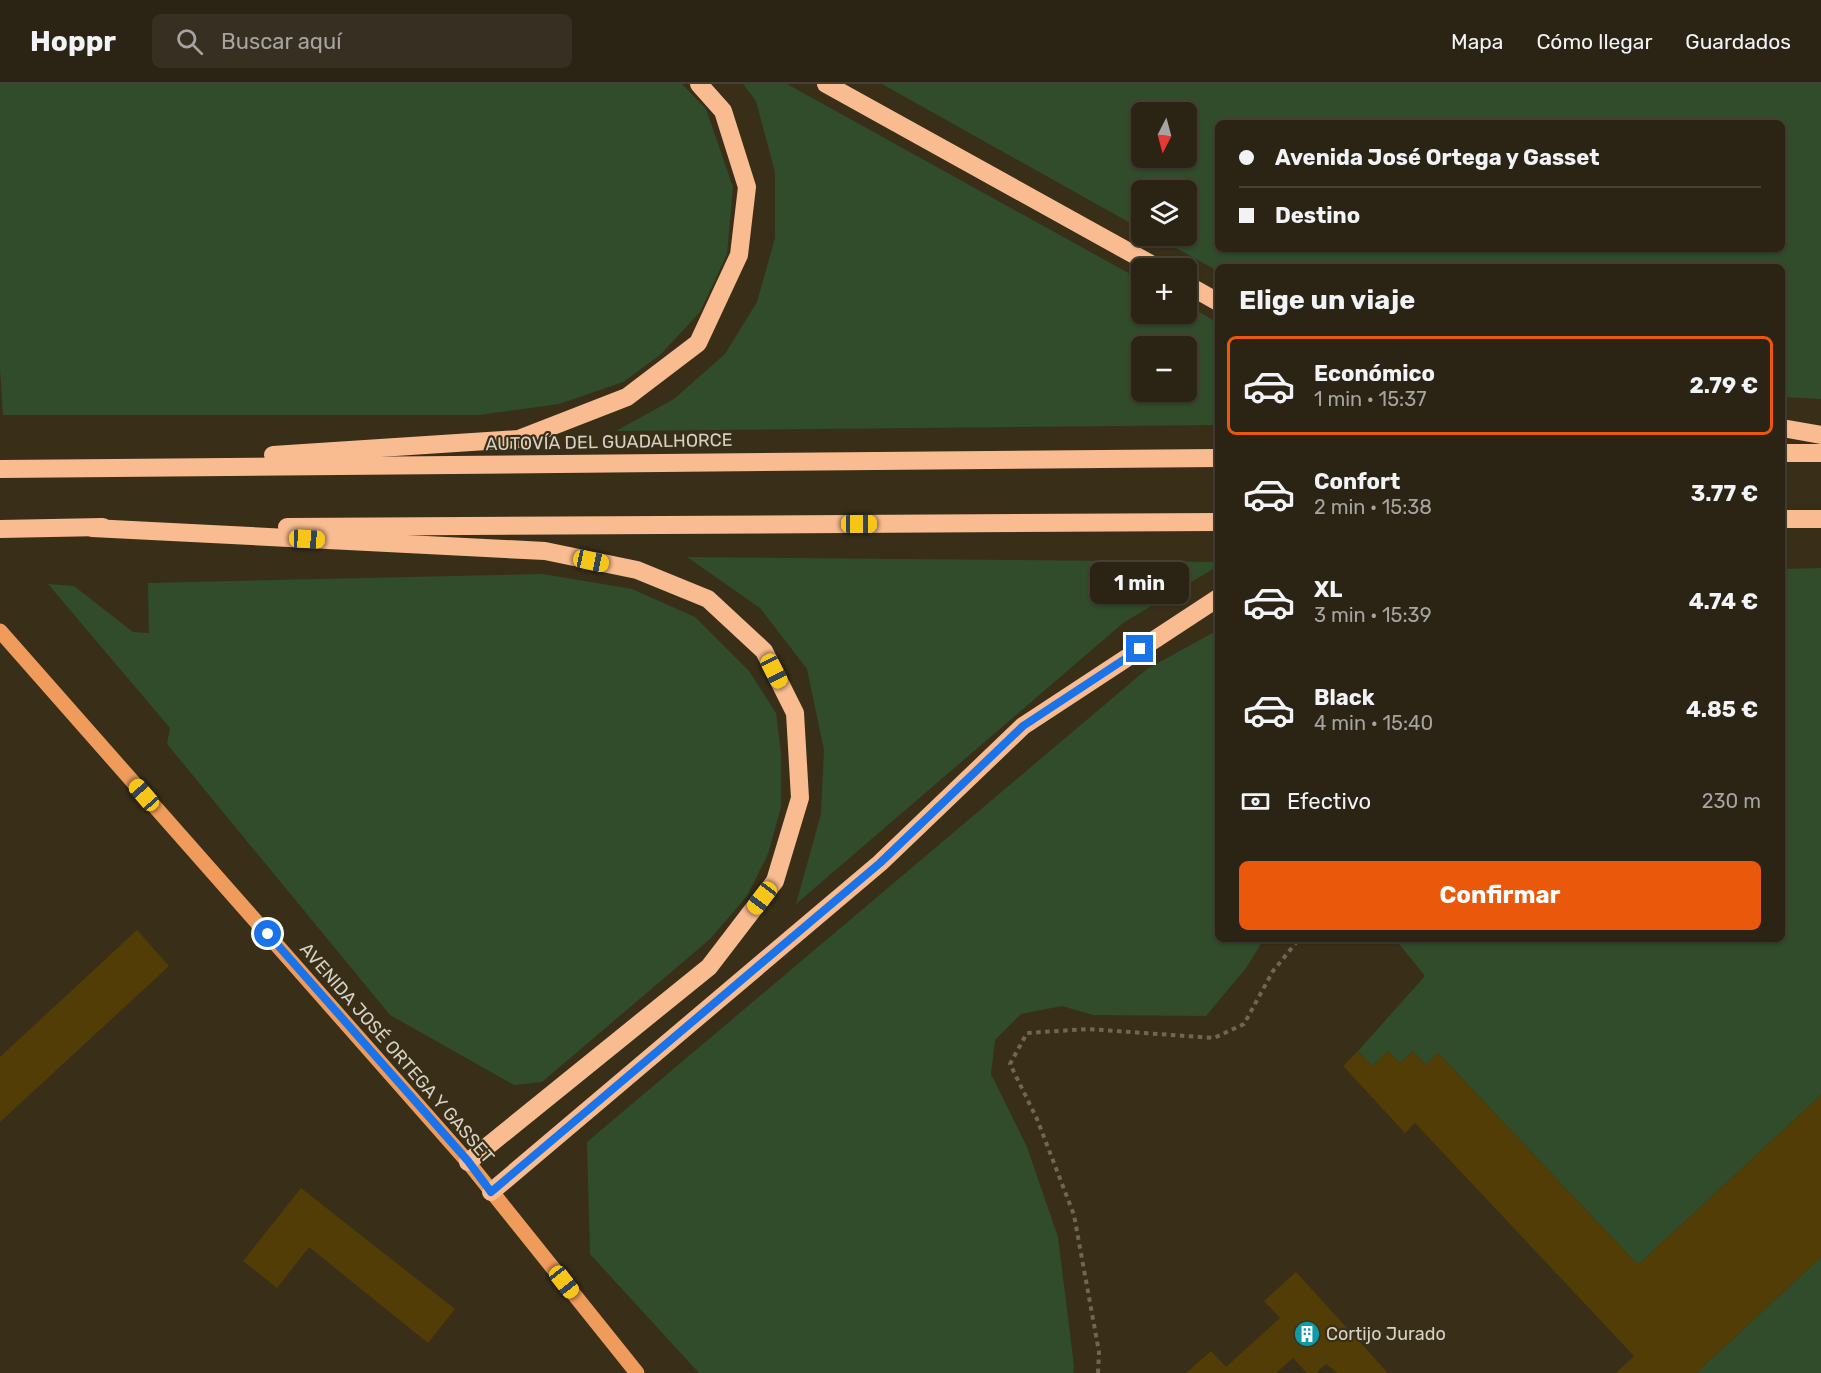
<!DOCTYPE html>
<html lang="es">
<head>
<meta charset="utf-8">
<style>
	body { margin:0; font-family:Rubik,sans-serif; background:#372f21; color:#f1f3f6; height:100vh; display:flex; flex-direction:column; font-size:22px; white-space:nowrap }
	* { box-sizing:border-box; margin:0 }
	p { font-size:20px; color:#a6a4a0 }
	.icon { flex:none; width:33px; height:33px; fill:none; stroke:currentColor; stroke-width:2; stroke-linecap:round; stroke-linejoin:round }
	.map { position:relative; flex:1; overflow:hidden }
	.details { position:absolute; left:1215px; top:180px; width:570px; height:678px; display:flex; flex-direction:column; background:#2b2313; border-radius:9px; box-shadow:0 2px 4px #0004,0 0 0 2px #474033 }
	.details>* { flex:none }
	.hud { position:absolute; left:1215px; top:36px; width:570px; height:132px; border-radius:9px; box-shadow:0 2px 4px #0004,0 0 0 2px #474033; display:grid; align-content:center; height:132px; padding:0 24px; background:#2b2313 }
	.needle { width:39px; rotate:186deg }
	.buttons { position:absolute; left:1131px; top:18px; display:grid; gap:12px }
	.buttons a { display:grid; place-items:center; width:66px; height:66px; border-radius:9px; background:#2b2313; box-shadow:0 2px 4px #0004,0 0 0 2px #474033; font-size:30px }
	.end { position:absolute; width:27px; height:27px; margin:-14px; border:8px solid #1a73e8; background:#fff; box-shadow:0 0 0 3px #fff }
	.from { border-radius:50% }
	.bubble { position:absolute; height:42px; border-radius:9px; background:#2b2313; box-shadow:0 2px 4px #0004,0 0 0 2px #474033; font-size:20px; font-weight:700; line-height:42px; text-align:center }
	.car { position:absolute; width:18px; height:36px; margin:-18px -9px; border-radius:8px; box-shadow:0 0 4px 2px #0007; background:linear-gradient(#f5c518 24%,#345 0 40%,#f5c518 0 76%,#345 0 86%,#f5c518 0) }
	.hud b { display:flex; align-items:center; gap:21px; height:57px; font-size:22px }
	.hud b+b { border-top:2px solid #474033 }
	.hud i { width:15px; height:15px; background:#f1f3f6 }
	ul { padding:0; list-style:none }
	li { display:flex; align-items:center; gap:18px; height:99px; margin:0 12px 9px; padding:0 12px; border:3px solid transparent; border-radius:9px }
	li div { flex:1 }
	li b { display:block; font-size:22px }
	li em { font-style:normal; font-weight:700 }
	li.on { border-color:#ea580c }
	li>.icon { width:54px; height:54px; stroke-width:1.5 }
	h2 { padding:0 24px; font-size:27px; line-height:72px }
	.pay { display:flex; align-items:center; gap:15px; height:66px; padding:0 24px; font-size:22px }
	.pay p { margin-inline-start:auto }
	.button { display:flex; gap:12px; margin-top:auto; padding:12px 24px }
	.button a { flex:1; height:69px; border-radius:9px; background:#ea580c; color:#fff; font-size:24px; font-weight:700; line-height:69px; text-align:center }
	header { display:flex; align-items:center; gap:36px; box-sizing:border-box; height:84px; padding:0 30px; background:#2b2313; border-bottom:2px solid #474033 }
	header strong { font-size:28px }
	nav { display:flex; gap:33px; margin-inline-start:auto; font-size:21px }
	.search { width:420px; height:54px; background:#372f21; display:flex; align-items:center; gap:15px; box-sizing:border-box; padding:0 21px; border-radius:9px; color:#a6a4a0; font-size:22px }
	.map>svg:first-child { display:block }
	.green { fill:#304c2b; fill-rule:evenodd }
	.building { fill:#513d05 }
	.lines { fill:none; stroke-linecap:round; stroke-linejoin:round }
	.path { stroke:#6f6653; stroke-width:4; stroke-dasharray:4.5 4.5; stroke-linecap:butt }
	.major { stroke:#ef9b5b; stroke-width:15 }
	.highway { stroke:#f9bc90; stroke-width:18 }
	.route { stroke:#1a73e8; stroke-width:8 }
	.labels { text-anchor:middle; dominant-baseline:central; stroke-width:4.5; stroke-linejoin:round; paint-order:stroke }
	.street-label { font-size:18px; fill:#d7d1c4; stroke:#392f19 }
	.poi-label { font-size:18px; fill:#d7d1c4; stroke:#392f19; text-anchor:start }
</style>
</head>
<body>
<header>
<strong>Hoppr</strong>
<div class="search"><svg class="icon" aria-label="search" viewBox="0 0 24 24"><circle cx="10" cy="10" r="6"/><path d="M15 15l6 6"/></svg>Buscar aquí</div>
<nav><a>Mapa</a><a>Cómo llegar</a><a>Guardados</a></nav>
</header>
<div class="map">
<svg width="1821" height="1289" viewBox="0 0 1821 1289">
	<rect width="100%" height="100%" fill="#392f19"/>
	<g class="green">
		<polygon points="0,0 682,0 706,25 733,103 727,170 700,228 660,271 623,298 559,320 479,331 3,331 0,285"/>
		<path d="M743 0H787L1141 196 1142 230H1186L1187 221 1218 239V341L616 347 674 315 725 270 757 218 775 154V88L756 17ZM1142 262H1186V308H1142Z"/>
		<path d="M882 0H1821V315L1782 313V183H1218V187L1154 152H1186V106H1142L1141 145ZM1186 28V74H1142V28ZM1218 39H1782V165H1218Z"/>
		<polygon points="687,473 1218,478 1218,482 1123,539 796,820 821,730 824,666 807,585 760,524"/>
		<polygon points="1821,484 1821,1011 1638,1181 1438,969 1426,981 1413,967 1400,979 1388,967 1372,982 1358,967 1425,892 1395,855 1782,855 1782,485"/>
		<polygon points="543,490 632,505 695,533 749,587 776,629 781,669 781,723 768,770 747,812 710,855 542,998 514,1001 390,931 167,660 170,644 48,500 74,502 133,548 149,549 148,499"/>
		<polygon points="1218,546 1218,855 1264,855 1246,884 1206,932 1093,931 1062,922 1021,930 995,956 991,990 1027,1063 1058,1153 1074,1282 1073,1289 699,1289 590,1170 587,1058 1147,585"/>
		<polygon points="1821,1173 1821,1289 1696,1289"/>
	</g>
	<g class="building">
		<polygon points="137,846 169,882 0,1038 0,973"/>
		<polygon points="1358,967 1372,982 1388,967 1400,979 1413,967 1426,981 1438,969 1638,1181 1821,1011 1821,1173 1696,1289 1616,1289 1634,1272 1415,1039 1405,1049 1343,982"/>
		<polygon points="301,1104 455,1225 428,1259 309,1163 277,1204 243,1177"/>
		<polygon points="1296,1188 1388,1289 1337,1289 1326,1280 1316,1289 1307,1289 1293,1274 1276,1289 1186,1289 1211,1267 1226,1283 1280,1234 1264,1217"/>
	</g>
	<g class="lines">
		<polyline class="path" points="1098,1289 1099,1268 1074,1131 1037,1035 1010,980 1027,949 1088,945 1214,954 1244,940 1273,887 1299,855"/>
		<polyline class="major" points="0,547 468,1078 637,1289"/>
		<g class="highway">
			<polyline points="826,0 1158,184"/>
			<polyline points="1186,200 1218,218"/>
			<polyline points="1782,344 1821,351"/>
			<polyline points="1782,369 1821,369"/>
			<polyline points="273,371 519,355 627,313 698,259 739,171 747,103 723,27 699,0"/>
			<polyline points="0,385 1218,374"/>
			<polyline points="1782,435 1821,435"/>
			<polyline points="287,443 1218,438"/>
			<polyline points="92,444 545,467 637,486 708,515 764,567 795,629 800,714 775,797 709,883 468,1078"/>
			<polyline points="0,445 103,443"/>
			<polyline points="491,1108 880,779 1023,642 1218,514"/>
		</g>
	</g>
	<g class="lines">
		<polyline class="route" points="268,850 468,1077 491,1108 880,779 1023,642 1140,565"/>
	</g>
	<defs>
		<g id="building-disc" transform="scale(1.35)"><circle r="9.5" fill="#0f9aa8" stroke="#392f19"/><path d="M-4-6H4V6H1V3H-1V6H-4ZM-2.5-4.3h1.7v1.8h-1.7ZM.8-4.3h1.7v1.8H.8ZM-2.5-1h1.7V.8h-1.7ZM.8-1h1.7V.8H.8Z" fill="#fff"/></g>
	</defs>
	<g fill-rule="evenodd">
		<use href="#building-disc" x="1307" y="1250"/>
	</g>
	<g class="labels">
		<g class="street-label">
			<text transform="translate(609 358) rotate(-1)">AUTOVÍA DEL GUADALHORCE</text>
			<text transform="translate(397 969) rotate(49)">AVENIDA JOSÉ ORTEGA Y GASSET</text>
		</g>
		<g class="poi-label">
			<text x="1326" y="1250">Cortijo Jurado</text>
		</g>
	</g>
</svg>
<div class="buttons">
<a><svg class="needle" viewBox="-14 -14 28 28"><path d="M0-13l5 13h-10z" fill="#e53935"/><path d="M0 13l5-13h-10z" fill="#a6a4a0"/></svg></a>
<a><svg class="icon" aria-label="layers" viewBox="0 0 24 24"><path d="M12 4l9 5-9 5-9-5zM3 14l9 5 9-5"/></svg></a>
<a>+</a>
<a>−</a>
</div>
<i class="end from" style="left:268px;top:850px"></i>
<i class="end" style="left:1140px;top:565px"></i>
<div class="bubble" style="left:1090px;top:478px;width:99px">1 min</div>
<i class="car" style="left:859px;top:440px;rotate:90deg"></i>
<i class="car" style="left:307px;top:455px;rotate:93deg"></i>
<i class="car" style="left:591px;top:477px;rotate:102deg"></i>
<i class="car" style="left:774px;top:587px;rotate:153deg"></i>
<i class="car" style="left:144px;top:711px;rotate:319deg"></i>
<i class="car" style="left:762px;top:814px;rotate:217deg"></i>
<i class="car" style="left:564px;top:1198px;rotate:142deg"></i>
<div class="hud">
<b><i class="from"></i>Avenida José Ortega y Gasset</b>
<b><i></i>Destino</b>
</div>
<section class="details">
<h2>Elige un viaje</h2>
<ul>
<li class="on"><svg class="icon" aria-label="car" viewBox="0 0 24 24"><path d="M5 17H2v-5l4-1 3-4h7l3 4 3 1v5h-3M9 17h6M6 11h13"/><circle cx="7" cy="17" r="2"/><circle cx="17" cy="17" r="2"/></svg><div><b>Económico</b><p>1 min · 15:37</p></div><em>2.79 €</em></li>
<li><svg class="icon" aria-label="car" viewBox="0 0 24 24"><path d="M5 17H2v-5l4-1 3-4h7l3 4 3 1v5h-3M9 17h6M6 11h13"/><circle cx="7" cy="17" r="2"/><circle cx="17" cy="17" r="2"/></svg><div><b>Confort</b><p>2 min · 15:38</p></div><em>3.77 €</em></li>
<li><svg class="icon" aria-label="car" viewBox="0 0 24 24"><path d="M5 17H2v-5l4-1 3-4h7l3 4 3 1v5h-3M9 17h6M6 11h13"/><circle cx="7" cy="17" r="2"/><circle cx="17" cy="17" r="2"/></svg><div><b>XL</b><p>3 min · 15:39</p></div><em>4.74 €</em></li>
<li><svg class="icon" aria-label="car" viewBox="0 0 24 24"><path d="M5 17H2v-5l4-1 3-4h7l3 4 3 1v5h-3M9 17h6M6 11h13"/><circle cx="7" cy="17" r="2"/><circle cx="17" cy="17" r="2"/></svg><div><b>Black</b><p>4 min · 15:40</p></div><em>4.85 €</em></li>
</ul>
<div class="pay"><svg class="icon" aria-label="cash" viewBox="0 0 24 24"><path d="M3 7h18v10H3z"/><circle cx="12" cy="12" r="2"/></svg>Efectivo<p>230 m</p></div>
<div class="button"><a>Confirmar</a></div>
</section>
</div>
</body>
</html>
